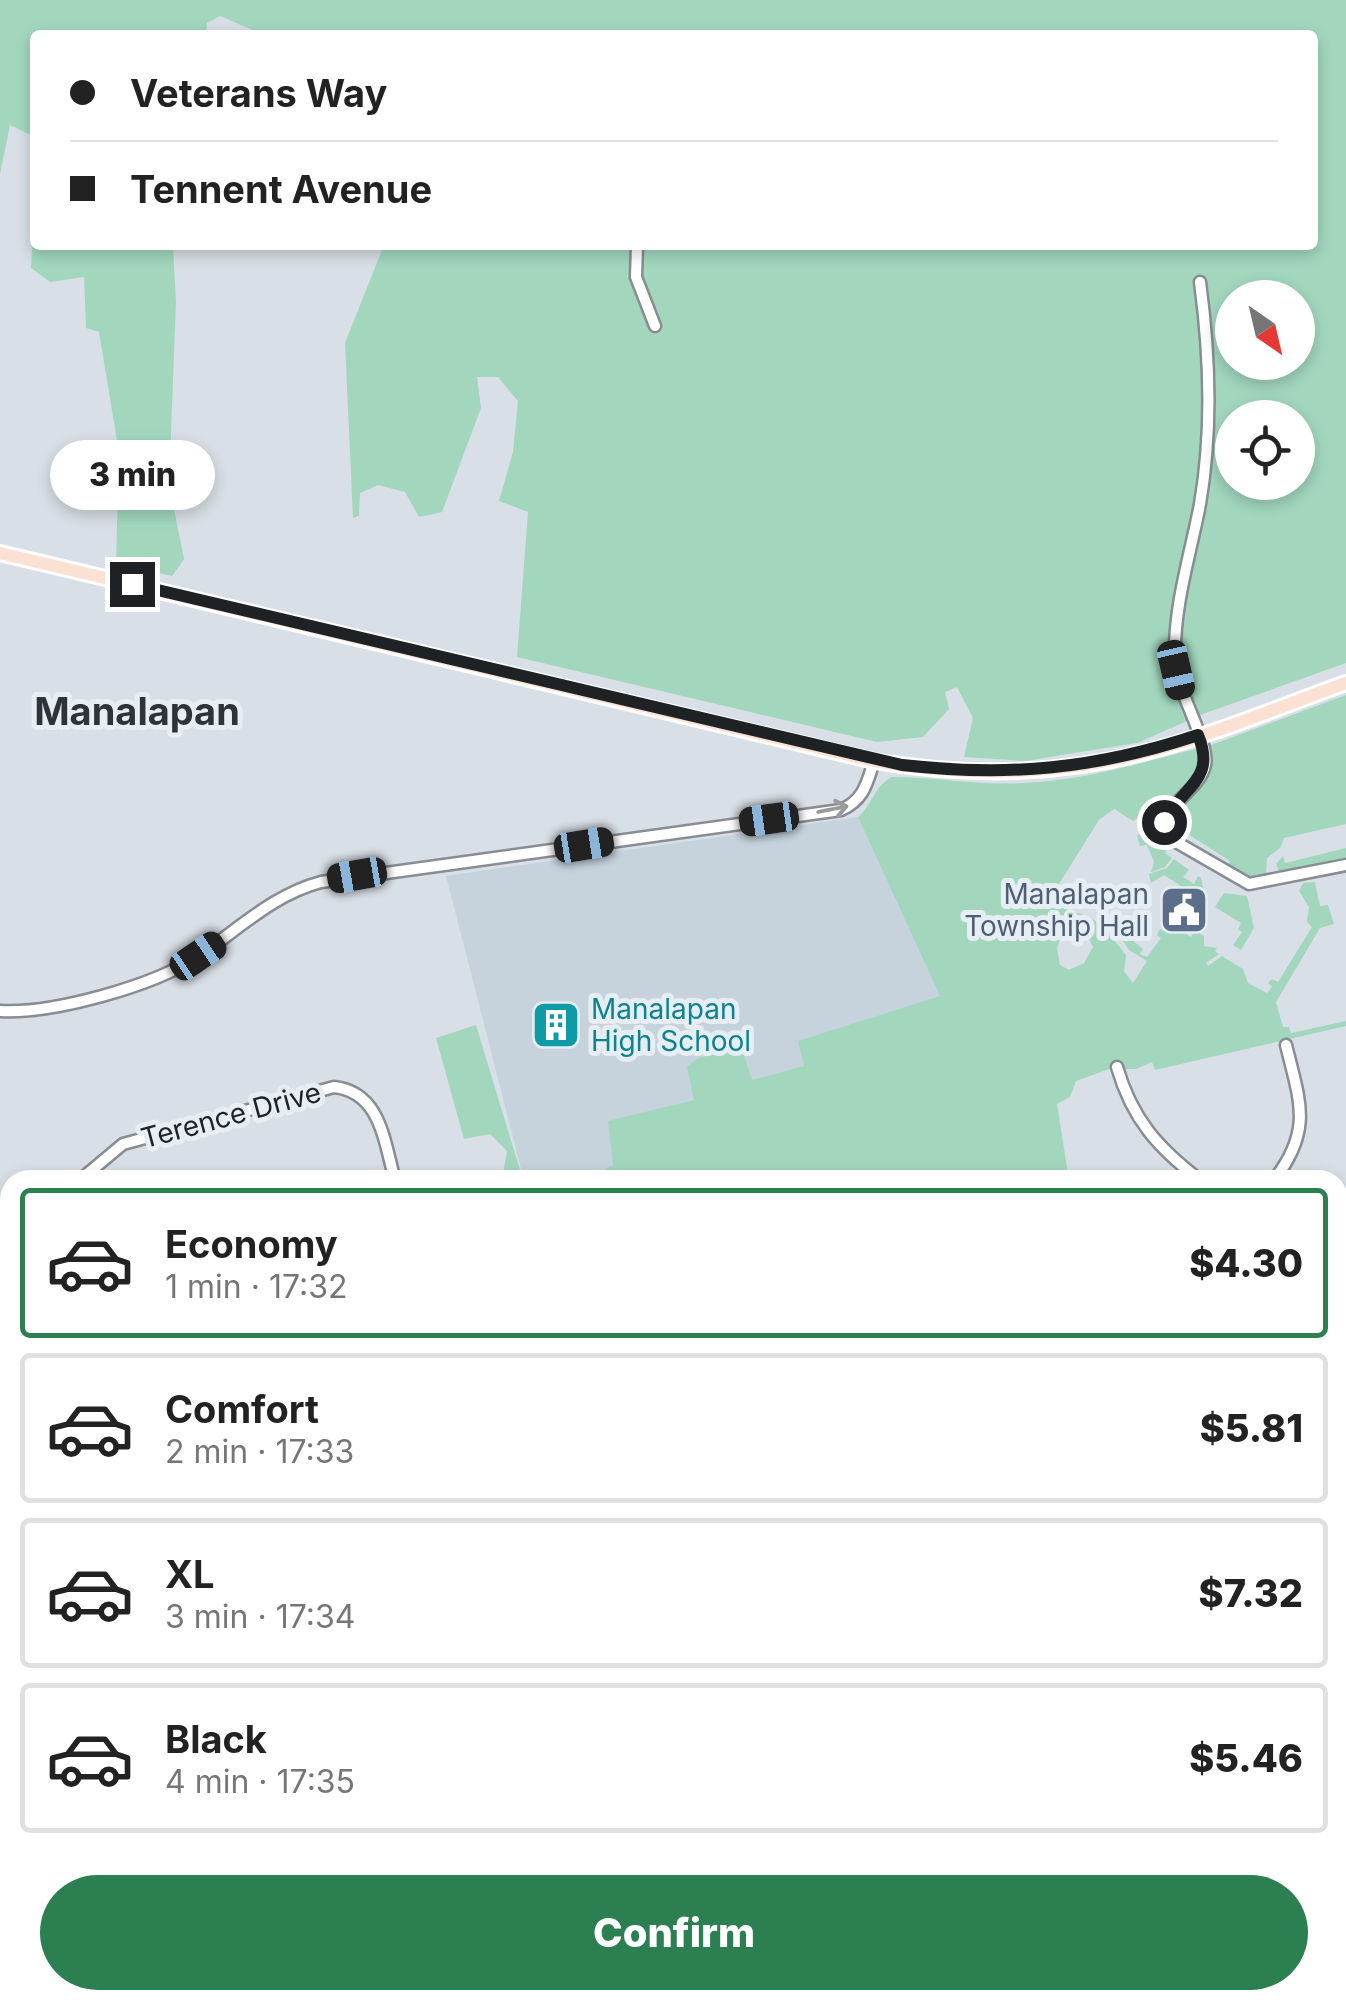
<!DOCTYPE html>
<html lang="en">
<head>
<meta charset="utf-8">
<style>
	body { margin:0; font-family:Inter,sans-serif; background:#f6f6f6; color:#222; height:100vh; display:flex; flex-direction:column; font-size:38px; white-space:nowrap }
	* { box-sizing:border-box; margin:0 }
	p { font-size:32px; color:#767676 }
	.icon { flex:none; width:55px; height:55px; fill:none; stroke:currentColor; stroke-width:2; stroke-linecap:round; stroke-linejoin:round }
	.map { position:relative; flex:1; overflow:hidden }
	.sheet { position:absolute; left:0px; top:1170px; width:1348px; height:840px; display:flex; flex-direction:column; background:#fff; border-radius:30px 30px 0 0; box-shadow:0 5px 15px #0003 }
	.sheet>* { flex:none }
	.guide { position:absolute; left:30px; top:30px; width:1288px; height:220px; border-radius:10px; box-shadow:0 5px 15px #0003; display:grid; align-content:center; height:220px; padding:0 40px; background:#fff }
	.needle { width:65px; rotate:146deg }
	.tools { position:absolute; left:1215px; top:280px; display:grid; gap:20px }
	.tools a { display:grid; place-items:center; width:100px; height:100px; border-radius:50%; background:#fff; box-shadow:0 5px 15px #0003; font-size:50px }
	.end { position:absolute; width:45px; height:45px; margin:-22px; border:12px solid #1f2224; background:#fff; box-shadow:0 0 0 5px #fff }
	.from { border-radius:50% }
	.bubble { position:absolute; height:70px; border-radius:35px; background:#fff; box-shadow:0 5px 15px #0003; font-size:32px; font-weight:800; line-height:70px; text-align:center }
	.car { position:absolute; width:30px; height:60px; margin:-30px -15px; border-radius:12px; box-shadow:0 0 8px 2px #0007; background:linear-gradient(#222 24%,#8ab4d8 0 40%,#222 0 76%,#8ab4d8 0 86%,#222 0) }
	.guide b { display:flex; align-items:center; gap:35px; height:95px; font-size:38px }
	.guide b+b { border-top:2px solid #e0e0e0 }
	.guide i { width:25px; height:25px; background:#222 }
	ul { padding:18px 0 0; list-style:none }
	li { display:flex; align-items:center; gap:30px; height:150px; margin:0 20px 15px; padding:0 20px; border:5px solid #e0e0e0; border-radius:10px }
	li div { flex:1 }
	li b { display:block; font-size:38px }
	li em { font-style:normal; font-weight:800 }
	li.current { border-color:#2b7f51 }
	li>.icon { width:90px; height:90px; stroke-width:1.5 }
	.cta { display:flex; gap:20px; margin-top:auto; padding:20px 40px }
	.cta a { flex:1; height:115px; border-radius:60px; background:#2b7f51; color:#fff; font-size:40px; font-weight:800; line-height:115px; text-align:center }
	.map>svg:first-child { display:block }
	.built { fill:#c6d3dd }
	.green { fill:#a2d7be; fill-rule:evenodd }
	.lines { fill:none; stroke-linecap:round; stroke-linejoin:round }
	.stream { stroke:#619396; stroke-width:2.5 }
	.minor-casing { stroke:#878d93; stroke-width:15 }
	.major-casing { stroke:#fff; stroke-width:18 }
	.minor { stroke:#fff; stroke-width:10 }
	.major { stroke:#fbe0d4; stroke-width:12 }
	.oneway { stroke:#9a9c9c }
	.route { stroke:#1f2224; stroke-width:12 }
	.labels { text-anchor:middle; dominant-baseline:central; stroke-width:10; stroke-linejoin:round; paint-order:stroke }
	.service-label { font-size:28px; fill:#4e5e75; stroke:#e6edf3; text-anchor:end }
	.culture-label { font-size:28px; fill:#0d838f; stroke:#e6edf3; text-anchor:start }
	.street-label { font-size:28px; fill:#1f2224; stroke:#e6edf3 }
	.district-label { font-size:38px; font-weight:bold; fill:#2e3338; stroke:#e6edf3 }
</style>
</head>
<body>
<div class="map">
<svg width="1346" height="2010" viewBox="0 0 1346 2010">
	<rect width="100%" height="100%" fill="#d8dfe6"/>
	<polygon class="built" points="858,817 1029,1180 524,1180 446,876"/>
	<g class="green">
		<path d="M0 0H1346V663L1203 714 1137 743 1025 761 964 757 973 718 957 687 945 692 949 709 923 737 877 742 517 657 528 512 499 501 513 452 518 401 498 377H477L481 408 442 512 419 517 405 492 378 485 360 493 359 516 353 518 345 343 384 245H1312V35H326L316 32 315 35H264L220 16 207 23 206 35H35V137L10 125 0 174ZM1232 298H1298V362H1232ZM1232 418H1298V482H1232Z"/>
		<polygon points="35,195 35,245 173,245 176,303 169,484 184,559 172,576 116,563 119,453 99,332 86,328 84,277 50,282 31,268"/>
		<path d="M1346 695V824L1284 838 1280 848 1267 858 1266 874C1253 884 1239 874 1227 866L1230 861 1180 829 1174 834 1169 824 1209 771 1211 745Z"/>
		<path d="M1196 749C1206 772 1180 791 1166 807H1157L1133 821 1114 809 1099 820 1052 895 1054 905 1087 916 1102 925 1126 955 1124 971 1133 983 1147 961 1129 950 1121 938 1124 939 1136 922 1142 926 1132 940 1143 949 1140 954 1147 957 1161 938 1157 935 1160 929 1166 932 1171 924 1191 937 1195 930 1204 936V946L1217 948 1215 951 1219 954 1206 963 1208 966 1222 956 1243 969 1248 983 1267 993 1272 987 1268 983 1272 979 1278 982 1312 927 1307 922 1309 907 1299 891 1303 883 1315 882 1320 906 1328 905 1334 924 1320 928 1276 1002 1283 1027H1289L1291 1033 1346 1021V1026L1155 1070 1152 1062 1136 1069H1109L1076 1081 1070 1097 1057 1104 1069 1180H585L613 1165 608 1121 694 1100 687 1067 698 1058 742 1049 752 1080 804 1066 798 1041 940 996 858 817C873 804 874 786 892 777 936 777 979 786 1023 783 1088 780 1134 764 1196 749ZM1075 928 1084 929 1093 947 1084 963 1069 970 1060 965 1057 948 1062 934Z"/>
		<polygon points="1159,820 1160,835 1169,845 1165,853 1172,858 1165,867 1151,872 1154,862 1147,845 1140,846 1137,836"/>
		<polygon points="1346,848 1346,860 1286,873 1279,871 1276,864 1283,856 1285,863"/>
		<polygon points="1174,859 1189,870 1183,877 1194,884 1198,876 1201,878 1205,896 1202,900 1188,896 1190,892 1164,875 1151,883 1149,874 1167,868"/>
		<polygon points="1224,893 1247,896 1254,928 1241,950 1233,945 1242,932 1238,929 1241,923 1215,907"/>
		<polygon points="476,1025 523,1180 502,1180 507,1151 490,1134 464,1139 436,1038"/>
		<polygon points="1346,1483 1346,1648 1338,1658 1338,1487"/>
		<polygon points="0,1517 10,1519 10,1561 0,1560"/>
		<polygon points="1338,1663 1346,1670 1346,1937 1338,1916"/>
		<polygon points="362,2000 746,2000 734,2010 357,2010"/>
	</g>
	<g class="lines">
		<g class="stream">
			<polyline points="0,1554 10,1554"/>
			<polyline points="0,1586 10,1586"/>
			<polyline points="1338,1616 1346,1612"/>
			<polyline points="456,2010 463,2000"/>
		</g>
		<g class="minor-casing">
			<g id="minor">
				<polyline points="637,245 636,277 655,326"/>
				<path d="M1200 282C1210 356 1213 429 1200 504 1190 557 1173 607 1175 662 1177 692 1210 743 1205 765 1200 790 1166 802 1164 827L1171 839 1249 884 1346 865"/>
				<path d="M0 1011C53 1014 153 986 197 957 238 930 272 895 321 882L841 810C864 800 867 783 874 761"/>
				<path d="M1117 1067C1132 1119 1158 1148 1200 1180"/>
				<path d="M80 1180 123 1144 334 1087C381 1092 384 1142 395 1180"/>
				<path d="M1274 1180C1313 1130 1300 1102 1286 1045"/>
				<polyline points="0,1250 10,1243"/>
				<polyline points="1338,1271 1346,1271"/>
				<polyline points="0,1439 10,1438"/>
				<polyline points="0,1683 10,1687"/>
				<polyline points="922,2001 925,2010"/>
				<polyline points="265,2010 275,2000"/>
			</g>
		</g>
		<g class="major-casing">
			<path id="major" d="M0 553 874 761C963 776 1053 776 1142 753 1211 736 1279 707 1346 683"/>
		</g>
		<use href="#minor" class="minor"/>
		<use href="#major" class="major"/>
	</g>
	<defs><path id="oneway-shaft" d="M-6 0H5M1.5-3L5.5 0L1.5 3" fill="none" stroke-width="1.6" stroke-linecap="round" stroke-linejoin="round" transform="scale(2.5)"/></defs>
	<use class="oneway" href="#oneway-shaft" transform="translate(833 809) rotate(-11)"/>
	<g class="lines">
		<path class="route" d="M132 584 902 765C1009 777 1096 769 1198 735 1217 781 1182 786 1164 822"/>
	</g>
	<defs>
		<g id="civic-square" transform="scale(2.5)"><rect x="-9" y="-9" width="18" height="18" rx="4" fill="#5c6f8a" stroke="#e6edf3"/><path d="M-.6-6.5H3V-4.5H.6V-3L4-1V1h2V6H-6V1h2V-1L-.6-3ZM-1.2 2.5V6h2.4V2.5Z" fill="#fff"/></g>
		<g id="building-square" transform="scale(2.5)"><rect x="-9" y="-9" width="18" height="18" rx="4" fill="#0f9aa8" stroke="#e6edf3"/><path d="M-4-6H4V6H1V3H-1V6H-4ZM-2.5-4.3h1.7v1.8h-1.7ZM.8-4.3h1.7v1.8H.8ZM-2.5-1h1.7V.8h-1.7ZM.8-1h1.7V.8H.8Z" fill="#fff"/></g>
	</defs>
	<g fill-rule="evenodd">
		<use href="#civic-square" x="1184" y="910"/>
		<use href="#building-square" x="556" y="1025"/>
	</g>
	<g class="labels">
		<g class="service-label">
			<text x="1149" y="894">Manalapan<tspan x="1149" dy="32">Township Hall</tspan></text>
		</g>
		<g class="culture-label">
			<text x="591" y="1009">Manalapan<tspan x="591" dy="32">High School</tspan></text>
		</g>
		<g class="street-label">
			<text transform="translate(231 1115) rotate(-15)">Terence Drive</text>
		</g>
		<g class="district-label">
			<text x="137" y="711">Manalapan</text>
		</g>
	</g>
</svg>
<div class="tools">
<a><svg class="needle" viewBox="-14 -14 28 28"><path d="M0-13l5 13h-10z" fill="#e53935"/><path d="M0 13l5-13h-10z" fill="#767676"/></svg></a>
<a><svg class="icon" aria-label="locate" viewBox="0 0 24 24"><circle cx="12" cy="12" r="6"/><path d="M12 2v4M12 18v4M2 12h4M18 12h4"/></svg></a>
</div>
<i class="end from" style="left:1164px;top:822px"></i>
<i class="end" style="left:132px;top:584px"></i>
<div class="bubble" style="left:50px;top:440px;width:165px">3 min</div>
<i class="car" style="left:1176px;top:670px;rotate:167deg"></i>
<i class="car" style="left:769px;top:819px;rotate:262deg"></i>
<i class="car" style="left:584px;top:845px;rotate:81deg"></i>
<i class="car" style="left:357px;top:875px;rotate:260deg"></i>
<i class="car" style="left:198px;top:956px;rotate:56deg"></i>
<div class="guide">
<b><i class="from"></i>Veterans Way</b>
<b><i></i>Tennent Avenue</b>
</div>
<section class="sheet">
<ul>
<li class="current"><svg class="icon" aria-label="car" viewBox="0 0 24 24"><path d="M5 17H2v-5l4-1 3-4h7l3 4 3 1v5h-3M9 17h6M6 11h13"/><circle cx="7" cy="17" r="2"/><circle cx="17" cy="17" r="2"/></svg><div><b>Economy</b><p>1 min · 17:32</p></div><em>$4.30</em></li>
<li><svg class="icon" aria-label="car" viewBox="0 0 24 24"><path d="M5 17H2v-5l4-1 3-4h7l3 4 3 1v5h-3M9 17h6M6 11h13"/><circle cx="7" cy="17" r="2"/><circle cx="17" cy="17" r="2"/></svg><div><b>Comfort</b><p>2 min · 17:33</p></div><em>$5.81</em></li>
<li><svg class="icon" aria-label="car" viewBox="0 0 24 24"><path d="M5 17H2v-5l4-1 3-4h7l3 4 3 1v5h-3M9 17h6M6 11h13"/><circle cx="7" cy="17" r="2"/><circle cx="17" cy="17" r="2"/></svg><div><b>XL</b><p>3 min · 17:34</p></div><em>$7.32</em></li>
<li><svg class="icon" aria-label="car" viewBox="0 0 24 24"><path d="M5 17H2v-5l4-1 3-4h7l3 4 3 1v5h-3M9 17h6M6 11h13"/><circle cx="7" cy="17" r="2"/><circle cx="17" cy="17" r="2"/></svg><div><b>Black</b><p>4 min · 17:35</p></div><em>$5.46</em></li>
</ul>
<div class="cta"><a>Confirm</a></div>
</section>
</div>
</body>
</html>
